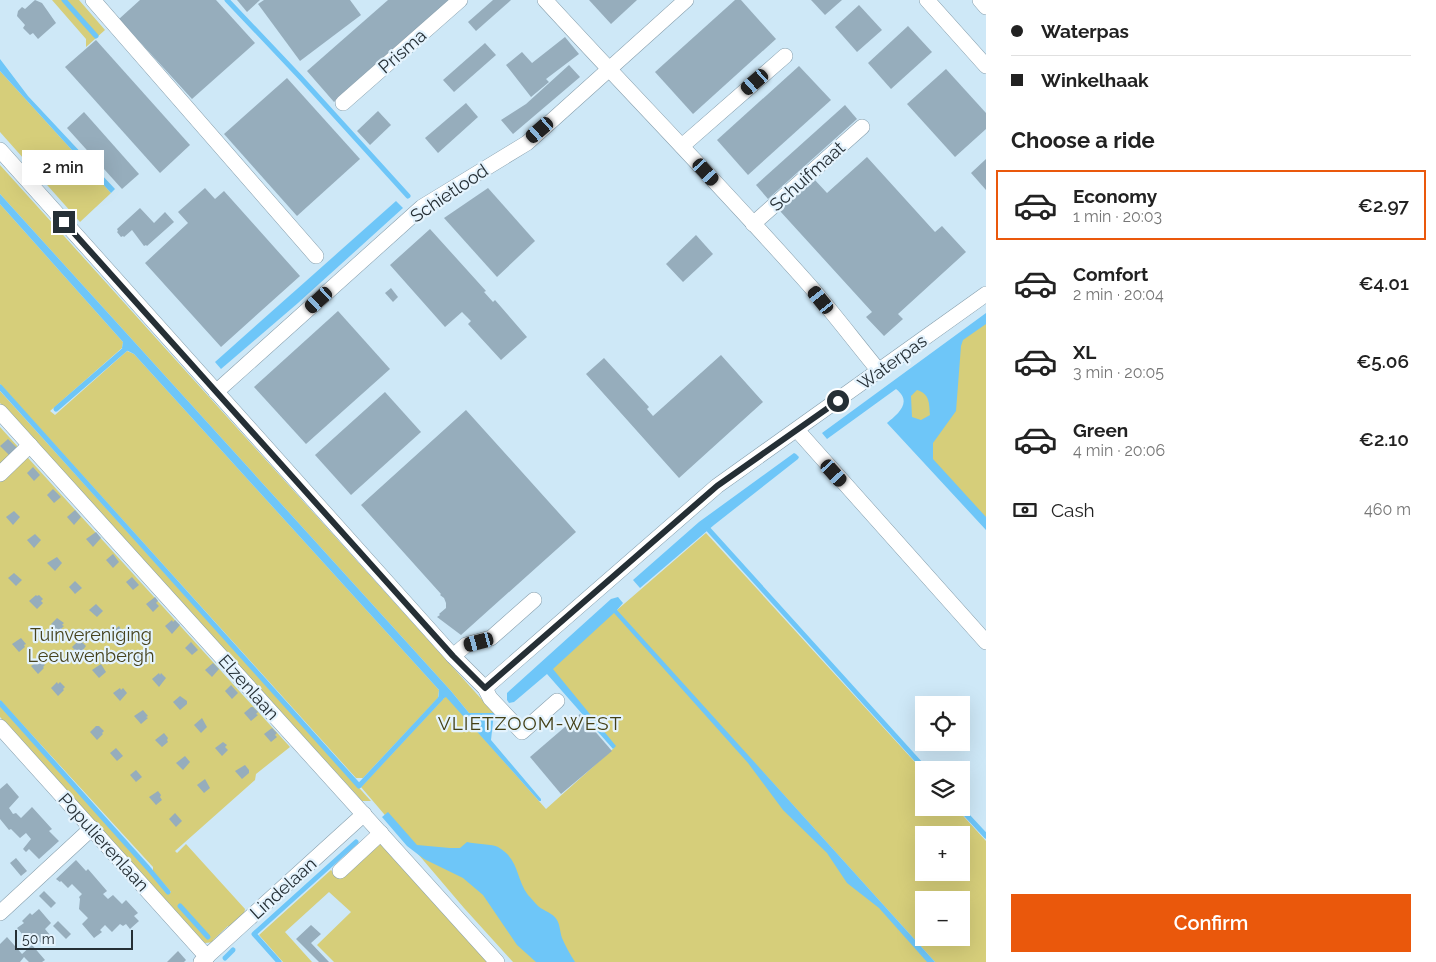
<!DOCTYPE html>
<html lang="en">
<head>
<meta charset="utf-8">
<style>
	body { margin:0; font-family:Raleway,sans-serif; background:#f2f2f2; color:#222; height:100vh; display:flex; flex-direction:column; font-size:19px; white-space:nowrap }
	* { box-sizing:border-box; margin:0 }
	p { font-size:16px; color:#767676 }
	.icon { flex:none; width:28px; height:28px; fill:none; stroke:currentColor; stroke-width:2; stroke-linecap:round; stroke-linejoin:round }
	.map { position:relative; flex:1; overflow:hidden }
	.panel { display:flex; flex-direction:column; background:#fff; width:450px }
	.panel>* { flex:none }
	.top-card { display:grid; align-content:center; height:110px; padding:0 25px; background:#fff }
	.tools { position:absolute; left:915px; top:696px; display:grid; gap:10px }
	.tools a { display:grid; place-items:center; width:55px; height:55px; border-radius:0px; background:#fff; box-shadow:0 5px 20px #0002; font-size:25px }
	.scale { position:absolute; left:15px; bottom:12px; width:118px; box-sizing:border-box; padding-left:5px; border:2px solid #252f35; border-top:0; font-size:14px; line-height:18px; white-space:nowrap; color:#252f35; -webkit-text-stroke:4px #e4f3fd; paint-order:stroke }
	.end { position:absolute; width:22px; height:22px; margin:-11px; border:6px solid #252f35; background:#fff; box-shadow:0 0 0 2px #fff }
	.from { border-radius:50% }
	.bubble { position:absolute; height:35px; border-radius:0px; background:#fff; box-shadow:0 5px 20px #0002; font-size:16px; font-weight:600; line-height:35px; text-align:center }
	.car { position:absolute; width:15px; height:30px; margin:-15px -8px; border-radius:6px; box-shadow:0 0 4px 1px #0007; background:linear-gradient(#222 24%,#8ab4d8 0 40%,#222 0 76%,#8ab4d8 0 86%,#222 0) }
	.top-card b { display:flex; align-items:center; gap:18px; height:48px; font-size:19px }
	.top-card b+b { border-top:1px solid #e0e0e0 }
	.top-card i { width:12px; height:12px; background:#222 }
	ul { padding:0; list-style:none }
	li { display:flex; align-items:center; gap:15px; height:70px; margin:0 10px 8px; padding:0 15px; border:2px solid transparent; border-radius:0px }
	li div { flex:1 }
	li b { display:block; font-size:19px }
	li em { font-style:normal; font-weight:600 }
	li.selected { border-color:#ea580c }
	li>.icon { width:45px; height:45px; stroke-width:1.5 }
	h2 { padding:0 25px; font-size:22px; line-height:60px }
	.pay { display:flex; align-items:center; gap:12px; height:55px; padding:0 25px; font-size:19px }
	.pay p { margin-inline-start:auto }
	.primary-button { display:flex; gap:10px; margin-top:auto; padding:10px 25px }
	.primary-button a { flex:1; height:58px; border-radius:0px; background:#ea580c; color:#fff; font-size:20px; font-weight:600; line-height:58px; text-align:center }
	main { display:flex; flex:1; min-height:0 }
	.map>svg:first-child { display:block }
	.green { fill:#d6ce7a; fill-rule:evenodd }
	.water { fill:#6ec6f8; fill-rule:evenodd }
	.lines { fill:none; stroke-linecap:round; stroke-linejoin:round }
	.stream { stroke:#6ec6f8; stroke-width:5 }
	.building { fill:#96adbc }
	.minor-casing { stroke:#879fad; stroke-width:16 }
	.minor { stroke:#fff; stroke-width:15 }
	.route { stroke:#252f35; stroke-width:6 }
	.labels { text-anchor:middle; dominant-baseline:central; stroke-width:4.5; stroke-linejoin:round; paint-order:stroke }
	.street-label { font-size:18px; fill:#252f35; stroke:#e4f3fd }
	.park-label { font-size:18px; fill:#47431d; stroke:#e4f3fd }
	.neighbourhood-label { font-size:19px; letter-spacing:1px; fill:#444016; stroke:#e4f3fd }
</style>
</head>
<body>
<main>
<div class="map">
<svg width="986" height="962" viewBox="0 0 986 962">
	<rect width="100%" height="100%" fill="#cee8f7"/>
	<g class="green">
		<polygon points="52,0 79,0 105,30 86,47 86,39"/>
		<polygon points="0,71 111,193 80,222 0,132"/>
		<polygon points="0,165 494,713 469,713 451,691 0,194"/>
		<polygon points="0,204 123,342 122,348 50,411 55,415 127,351 134,354 439,690 438,698 363,778 356,778 0,384"/>
		<polygon points="986,318 986,524 898,428 917,369"/>
		<polygon points="0,391 371,801 362,801 0,403"/>
		<polygon points="0,427 290,747 256,774 255,780 175,851 177,853 186,844 245,909 244,914 230,928 228,926 213,940 215,942 205,943 201,940 0,717 0,706 145,866 168,894 171,892 153,871 153,867 0,700"/>
		<path d="M706 533 924 772V808H956L986 841V962H935L746 753 933 962H513L464 908 361 787 446 696 546 809 614 748 541 666 617 610ZM924 835H961V872H924ZM924 900H961V938H924Z"/>
		<polygon points="380,843 488,962 334,962 317,945 351,912 329,892 285,932 312,962 283,962 259,935 331,870 340,879"/>
	</g>
	<g class="water">
		<polygon points="0,59 28,96 115,189 111,193 0,71"/>
		<polygon points="0,194 451,691 469,713 494,713 491,740 541,799 541,801 539,801 446,697 438,702 439,690 134,354 122,348 123,342 0,204"/>
		<polygon points="396,201 403,208 298,303 221,369 215,362"/>
		<path d="M986 313V324L963 340 961 346 956 411 933 443V459L986 517V530L887 423C898 414 913 402 896 389L827 439 822 433ZM917 390C930 394 929 403 930 415L921 420 912 417 911 396Z"/>
		<polygon points="794,453 796,454 799,457 798,459 714,525 640,588 633,580 699,522"/>
		<polygon points="618,597 623,603 617,610 935,962 927,962 879,908 847,883 827,853 783,810 748,763 614,613 553,669 616,746 613,749 547,674 514,702 509,703 507,700 507,693 611,599"/>
		<path d="M388 812 417 845 450 848H460L467 842C475 844 493 844 498 847 520 860 515 877 528 895 531 898 535 903 538 906 545 912 552 912 557 920 560 925 560 932 562 938 566 947 570 954 575 962H536L517 945 483 895 463 878 424 859 407 846 382 817Z"/>
	</g>
	<g class="lines">
		<g class="stream">
			<polyline points="64,0 96,36"/>
			<polyline points="227,0 300,77 408,196"/>
			<polyline points="0,387 359,786 441,698"/>
			<polyline points="56,409 130,345"/>
			<polyline points="709,530 926,770"/>
			<polyline points="0,703 148,868 168,892"/>
			<polyline points="960,808 986,836"/>
			<polyline points="180,906 208,937"/>
			<polyline points="225,958 233,950"/>
			<polyline points="279,962 254,934 356,842"/>
		</g>
	</g>
	<g class="building">
		<polygon points="35,0 42,3 56,23 38,39 33,33 30,35 23,28 25,25 17,16 18,11 22,7 25,9"/>
		<polygon points="140,0 216,0 255,43 192,99 119,19"/>
		<polygon points="237,0 260,0 247,12"/>
		<polygon points="264,0 350,0 361,15 300,61 258,4"/>
		<polygon points="388,0 450,0 334,102 307,71"/>
		<polygon points="493,0 511,0 476,31 468,22"/>
		<polygon points="589,0 637,0 611,24"/>
		<polygon points="735,0 741,0 776,39 693,114 655,72"/>
		<polygon points="811,0 842,0 825,15"/>
		<polygon points="859,5 882,30 857,52 835,27"/>
		<polygon points="908,26 932,52 891,89 868,63"/>
		<polygon points="565,37 579,54 546,79 549,82 531,97 506,65 522,52 532,63"/>
		<polygon points="96,40 190,145 160,173 65,67"/>
		<polygon points="485,43 496,55 454,92 443,80"/>
		<polygon points="569,65 580,77 513,134 501,120 526,104"/>
		<polygon points="799,66 831,100 748,175 717,140"/>
		<polygon points="946,69 986,113 986,129 955,157 907,104"/>
		<polygon points="287,78 360,159 297,216 224,134"/>
		<polygon points="466,103 478,117 438,153 425,138"/>
		<polygon points="845,105 857,119 768,199 756,185"/>
		<polygon points="378,111 391,125 370,145 357,131"/>
		<polygon points="84,112 139,174 122,189 67,128"/>
		<polygon points="867,157 935,232 942,226 966,252 898,314 903,319 884,336 866,317 872,312 780,211 814,179 827,193"/>
		<polygon points="986,159 986,190 971,173"/>
		<polygon points="205,188 215,199 224,191 300,276 221,347 145,263 188,223 178,212"/>
		<polygon points="488,188 535,241 497,277 444,218"/>
		<polygon points="140,208 154,223 165,212 174,222 147,246 146,245 144,246 132,230 124,237 123,236 121,237 117,232 118,231 117,229"/>
		<polygon points="430,229 486,291 484,292 493,302 495,300 527,337 501,360 468,324 471,321 462,312 445,327 390,265"/>
		<polygon points="696,235 713,254 683,282 666,264"/>
		<polygon points="391,288 398,297 393,302 385,293"/>
		<polygon points="338,311 390,369 306,444 254,387"/>
		<polygon points="721,355 763,402 679,478 586,374 604,358 649,407 647,409 653,416"/>
		<polygon points="385,392 421,432 351,495 315,455"/>
		<polygon points="466,410 576,532 461,635 437,617 440,615 439,614 446,608 446,603 444,598 440,595 441,594 361,505"/>
		<polygon points="8,439 17,448 9,455 0,446"/>
		<polygon points="33,467 40,475 34,481 27,473"/>
		<polygon points="53,489 61,497 54,503 47,495"/>
		<polygon points="75,510 81,517 74,525 67,517"/>
		<polygon points="14,511 20,517 13,525 6,517"/>
		<polygon points="96,532 101,538 93,547 86,539"/>
		<polygon points="35,534 41,540 34,548 27,540"/>
		<polygon points="113,554 119,562 113,568 106,560"/>
		<polygon points="57,557 62,563 55,571 47,563"/>
		<polygon points="14,573 22,580 16,586 8,578"/>
		<polygon points="132,577 139,585 133,590 126,582"/>
		<polygon points="75,581 82,588 75,594 69,587"/>
		<polygon points="36,595 37,596 39,595 43,599 41,601 43,603 37,609 29,601"/>
		<polygon points="155,597 158,601 156,603 159,606 153,612 146,604"/>
		<polygon points="96,604 103,611 97,617 89,610"/>
		<polygon points="57,618 64,623 62,625 64,626 58,632 51,624"/>
		<polygon points="172,620 173,622 175,620 180,625 172,634 165,626"/>
		<polygon points="119,626 124,635 117,641 110,633"/>
		<polygon points="21,638 26,644 24,645 25,647 19,652 12,644"/>
		<polygon points="78,641 79,643 81,641 86,646 79,655 72,647"/>
		<polygon points="191,642 198,650 192,655 185,648"/>
		<polygon points="138,650 139,651 140,650 145,658 138,664 131,656"/>
		<polygon points="40,660 45,665 43,667 44,668 38,674 31,666"/>
		<polygon points="213,663 219,669 212,677 205,670"/>
		<polygon points="101,664 106,672 99,678 92,670"/>
		<polygon points="159,673 160,675 161,673 166,678 159,687 152,679"/>
		<polygon points="57,682 58,684 60,682 65,687 63,689 64,690 58,696 51,688"/>
		<polygon points="231,685 238,693 232,699 225,691"/>
		<polygon points="120,688 121,690 123,688 127,693 120,701 113,693"/>
		<polygon points="180,696 187,701 187,704 180,710 173,702"/>
		<polygon points="251,707 253,707 258,712 256,714 258,715 251,721 244,713"/>
		<polygon points="143,710 148,716 146,717 148,718 141,724 134,716"/>
		<polygon points="580,714 612,751 561,794 530,757"/>
		<polygon points="202,718 207,727 201,733 194,725"/>
		<polygon points="96,726 99,726 104,731 102,733 103,734 97,740 90,732"/>
		<polygon points="272,728 277,733 275,735 277,737 271,742 264,734"/>
		<polygon points="164,733 168,738 167,740 168,742 162,747 155,740"/>
		<polygon points="223,742 227,745 225,747 228,750 222,756 215,748"/>
		<polygon points="116,748 123,756 117,761 110,753"/>
		<polygon points="185,756 190,762 183,770 176,763"/>
		<polygon points="245,765 249,770 249,773 242,779 235,771"/>
		<polygon points="136,770 142,777 136,782 130,775"/>
		<polygon points="205,779 210,788 204,793 197,785"/>
		<polygon points="7,783 19,797 9,808 13,814 16,813 21,818 32,807 52,829 49,831 59,841 39,859 29,849 26,852 23,849 31,839 26,833 20,838 11,829 9,830 0,819 0,789"/>
		<polygon points="158,791 161,795 160,797 162,800 156,805 149,797"/>
		<polygon points="175,813 182,821 176,827 169,819"/>
		<polygon points="16,858 27,871 21,876 10,863"/>
		<polygon points="76,860 86,871 88,869 107,891 103,894 108,899 113,895 122,904 126,900 138,913 134,916 139,921 130,929 126,924 123,926 120,924 112,932 105,925 100,930 102,932 94,938 82,924 88,918 79,909 80,899 79,897 82,894 72,884 68,888 61,881 60,882 56,879"/>
		<polygon points="44,891 56,903 51,908 39,896"/>
		<polygon points="39,909 51,923 45,929 50,935 41,943 36,937 29,942 17,928 24,923 22,921 30,913 32,915"/>
		<polygon points="58,921 71,934 66,939 53,926"/>
		<polygon points="311,925 321,934 311,943 329,962 319,962 296,939"/>
		<polygon points="7,937 22,954 32,945 45,960 42,962 29,962 24,957 20,962 0,962 0,944"/>
		<polygon points="178,951 186,960 184,962 167,962"/>
	</g>
	<g class="lines">
		<g class="minor-casing">
			<g id="minor">
				<polyline points="93,0 316,256"/>
				<path d="M545 0C633 96 724 189 810 286 834 314 856 343 879 371"/>
				<polyline points="927,0 986,66"/>
				<polyline points="980,0 986,7"/>
				<polyline points="343,103 460,0"/>
				<polyline points="682,146 785,56"/>
				<polyline points="0,150 453,656 485,688 490,698 522,732 557,701"/>
				<polyline points="753,224 862,127"/>
				<polyline points="216,392 422,207 527,143 686,0"/>
				<polyline points="0,412 497,962"/>
				<polyline points="797,430 986,642"/>
				<polyline points="0,474 30,445"/>
				<polyline points="453,656 466,645 491,638 534,600"/>
				<polyline points="485,688 717,486 986,294"/>
				<polyline points="0,727 207,957"/>
				<polyline points="340,871 381,833"/>
				<polyline points="0,913 92,828"/>
				<polyline points="201,962 364,814"/>
			</g>
		</g>
		<use href="#minor" class="minor"/>
	</g>
	<g class="lines">
		<polyline class="route" points="64,222 453,656 485,688 717,486 838,401"/>
	</g>
	<g class="labels">
		<g class="street-label">
			<text transform="translate(402 51) rotate(-41)">Prisma</text>
			<text transform="translate(807 176) rotate(-42)">Schuifmaat</text>
			<text transform="translate(449 193) rotate(-34)">Schietlood</text>
			<text transform="translate(892 362) rotate(-36)">Waterpas</text>
			<text transform="translate(249 687) rotate(48)">Elzenlaan</text>
			<text transform="translate(104 842) rotate(48)">Populierenlaan</text>
			<text transform="translate(283 888) rotate(-42)">Lindelaan</text>
		</g>
		<g class="park-label">
			<text x="91" y="634">Tuinvereniging<tspan x="91" dy="21">Leeuwenbergh</tspan></text>
		</g>
		<g class="neighbourhood-label">
			<text x="530" y="723">VLIETZOOM-WEST</text>
		</g>
	</g>
</svg>
<div class="tools">
<a><svg class="icon" aria-label="locate" viewBox="0 0 24 24"><circle cx="12" cy="12" r="6"/><path d="M12 2v4M12 18v4M2 12h4M18 12h4"/></svg></a>
<a><svg class="icon" aria-label="layers" viewBox="0 0 24 24"><path d="M12 4l9 5-9 5-9-5zM3 14l9 5 9-5"/></svg></a>
<a>+</a>
<a>−</a>
</div>
<div class="scale">50 m</div>
<i class="end from" style="left:838px;top:401px"></i>
<i class="end" style="left:64px;top:222px"></i>
<div class="bubble" style="left:22px;top:150px;width:82px">2 min</div>
<i class="car" style="left:755px;top:82px;rotate:229deg"></i>
<i class="car" style="left:540px;top:130px;rotate:229deg"></i>
<i class="car" style="left:706px;top:172px;rotate:138deg"></i>
<i class="car" style="left:319px;top:300px;rotate:228deg"></i>
<i class="car" style="left:821px;top:300px;rotate:321deg"></i>
<i class="car" style="left:834px;top:473px;rotate:138deg"></i>
<i class="car" style="left:479px;top:642px;rotate:255deg"></i>
</div>
<section class="panel">
<div class="top-card">
<b><i class="from"></i>Waterpas</b>
<b><i></i>Winkelhaak</b>
</div>
<h2>Choose a ride</h2>
<ul>
<li class="selected"><svg class="icon" aria-label="car" viewBox="0 0 24 24"><path d="M5 17H2v-5l4-1 3-4h7l3 4 3 1v5h-3M9 17h6M6 11h13"/><circle cx="7" cy="17" r="2"/><circle cx="17" cy="17" r="2"/></svg><div><b>Economy</b><p>1 min · 20:03</p></div><em>€2.97</em></li>
<li><svg class="icon" aria-label="car" viewBox="0 0 24 24"><path d="M5 17H2v-5l4-1 3-4h7l3 4 3 1v5h-3M9 17h6M6 11h13"/><circle cx="7" cy="17" r="2"/><circle cx="17" cy="17" r="2"/></svg><div><b>Comfort</b><p>2 min · 20:04</p></div><em>€4.01</em></li>
<li><svg class="icon" aria-label="car" viewBox="0 0 24 24"><path d="M5 17H2v-5l4-1 3-4h7l3 4 3 1v5h-3M9 17h6M6 11h13"/><circle cx="7" cy="17" r="2"/><circle cx="17" cy="17" r="2"/></svg><div><b>XL</b><p>3 min · 20:05</p></div><em>€5.06</em></li>
<li><svg class="icon" aria-label="car" viewBox="0 0 24 24"><path d="M5 17H2v-5l4-1 3-4h7l3 4 3 1v5h-3M9 17h6M6 11h13"/><circle cx="7" cy="17" r="2"/><circle cx="17" cy="17" r="2"/></svg><div><b>Green</b><p>4 min · 20:06</p></div><em>€2.10</em></li>
</ul>
<div class="pay"><svg class="icon" aria-label="cash" viewBox="0 0 24 24"><path d="M3 7h18v10H3z"/><circle cx="12" cy="12" r="2"/></svg>Cash<p>460 m</p></div>
<div class="primary-button"><a>Confirm</a></div>
</section>
</main>
</body>
</html>
